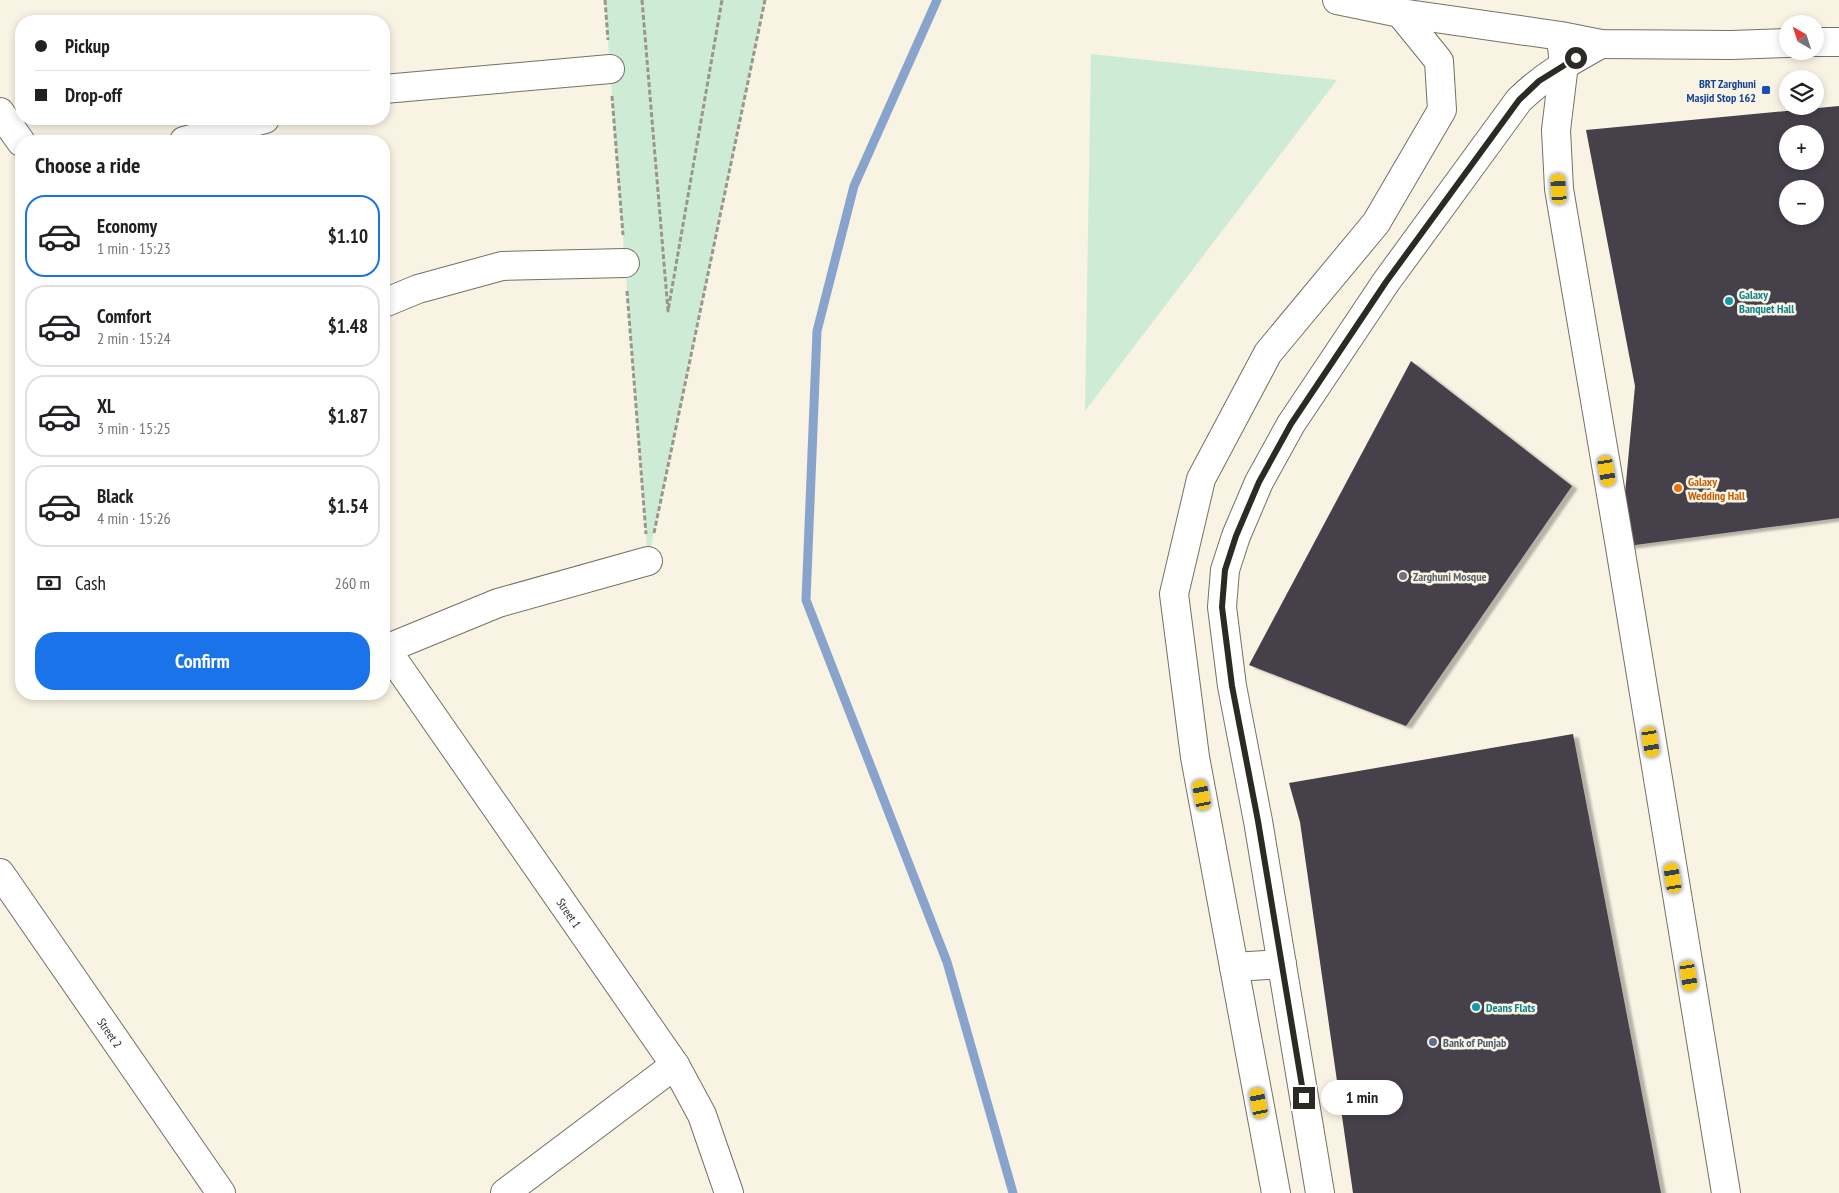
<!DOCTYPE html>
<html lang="en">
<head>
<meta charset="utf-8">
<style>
	body { margin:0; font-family:"PT Sans Narrow",sans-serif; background:#f6f6f6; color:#202124; height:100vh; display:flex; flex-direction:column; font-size:19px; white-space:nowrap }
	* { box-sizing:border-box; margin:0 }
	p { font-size:16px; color:#757577 }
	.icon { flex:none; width:28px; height:28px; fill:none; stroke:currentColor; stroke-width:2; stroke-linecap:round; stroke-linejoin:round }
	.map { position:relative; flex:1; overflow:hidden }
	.panel { position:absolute; left:15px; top:135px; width:375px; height:565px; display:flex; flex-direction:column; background:#fff; border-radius:20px; box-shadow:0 2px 8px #0003 }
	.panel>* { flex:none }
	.hud { position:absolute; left:15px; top:15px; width:375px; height:110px; border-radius:20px; box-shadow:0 2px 8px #0003; display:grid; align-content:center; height:110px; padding:0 20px; background:#fff }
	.needle { width:32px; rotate:321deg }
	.controls { position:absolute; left:1779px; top:15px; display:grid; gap:10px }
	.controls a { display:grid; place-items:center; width:45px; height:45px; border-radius:50%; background:#fff; box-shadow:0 2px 8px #0003; font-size:25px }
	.end { position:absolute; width:22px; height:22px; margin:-11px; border:6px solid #2c2a25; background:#fff; box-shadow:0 0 0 2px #fff }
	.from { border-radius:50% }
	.bubble { position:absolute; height:35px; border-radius:18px; background:#fff; box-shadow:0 2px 8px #0003; font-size:16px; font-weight:600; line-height:35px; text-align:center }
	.car { position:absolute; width:15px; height:30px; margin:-15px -8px; border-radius:6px; box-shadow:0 0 4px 1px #0007; background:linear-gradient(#f5c518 24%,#345 0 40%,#f5c518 0 76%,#345 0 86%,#f5c518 0) }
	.hud b { display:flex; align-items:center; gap:18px; height:48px; font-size:19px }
	.hud b+b { border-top:1px solid #e0e0e0 }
	.hud i { width:12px; height:12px; background:#202124 }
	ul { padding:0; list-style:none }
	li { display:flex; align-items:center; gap:15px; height:82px; margin:0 10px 8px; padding:0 10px; border:2px solid #e0e0e0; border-radius:20px }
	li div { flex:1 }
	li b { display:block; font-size:19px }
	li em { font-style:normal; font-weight:600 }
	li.on { border-color:#1a73e8 }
	li>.icon { width:45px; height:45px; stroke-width:1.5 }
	h2 { padding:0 20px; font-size:22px; line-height:60px }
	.pay { display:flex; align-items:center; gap:12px; height:55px; padding:0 20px; font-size:19px }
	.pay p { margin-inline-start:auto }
	.action { display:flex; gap:10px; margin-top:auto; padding:10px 20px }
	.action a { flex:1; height:58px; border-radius:20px; background:#1a73e8; color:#fff; font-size:20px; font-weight:600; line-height:58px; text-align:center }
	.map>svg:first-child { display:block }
	.green { fill:#ceecd5 }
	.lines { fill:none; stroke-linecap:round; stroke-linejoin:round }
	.stream { stroke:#89a4cc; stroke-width:9 }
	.building { fill:#443f4a; fill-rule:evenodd; filter:url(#shadow) }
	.minor-casing { stroke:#757164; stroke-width:30 }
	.tertiary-casing { stroke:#757164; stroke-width:30 }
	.secondary-casing { stroke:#757164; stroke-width:30 }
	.path { stroke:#9a968b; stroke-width:3; stroke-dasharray:5 2.5; stroke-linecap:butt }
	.minor { stroke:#fff; stroke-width:28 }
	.tertiary { stroke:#fff; stroke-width:28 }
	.secondary { stroke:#fff; stroke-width:28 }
	.route { stroke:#2c2a25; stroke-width:6 }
	.transit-dot { fill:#1a4fb4; stroke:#f8f3e3; stroke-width:2 }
	.culture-dot { fill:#0f9aa8; stroke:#f8f3e3; stroke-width:2 }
	.food-dot { fill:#e8710a; stroke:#f8f3e3; stroke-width:2 }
	.worship-dot { fill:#6b7280; stroke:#f8f3e3; stroke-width:2 }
	.service-dot { fill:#5c6f8a; stroke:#f8f3e3; stroke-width:2 }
	.labels { text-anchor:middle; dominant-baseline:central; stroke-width:5; stroke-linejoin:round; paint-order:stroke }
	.transit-label { font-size:12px; font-weight:bold; fill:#164399; stroke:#f8f3e3; text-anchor:end }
	.culture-label { font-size:12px; font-weight:bold; fill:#0d838f; stroke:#f8f3e3; text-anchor:start }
	.food-label { font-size:12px; font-weight:bold; fill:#c56008; stroke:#f8f3e3; text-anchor:start }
	.worship-label { font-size:12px; font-weight:bold; fill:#5b616d; stroke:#f8f3e3; text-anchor:start }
	.street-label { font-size:12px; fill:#2c2a25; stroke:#f8f3e3 }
	.service-label { font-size:12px; font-weight:bold; fill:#4e5e75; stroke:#f8f3e3; text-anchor:start }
</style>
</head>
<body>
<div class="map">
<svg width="1839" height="1193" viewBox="0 0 1839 1193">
	<defs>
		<filter id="shadow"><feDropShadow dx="5.5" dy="3" stdDeviation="1" flood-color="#0004"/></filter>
	</defs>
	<rect width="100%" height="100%" fill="#f8f3e3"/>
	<g class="green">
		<polygon points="605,0 765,0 648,561 610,69"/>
		<polygon points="1091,54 1337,80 1085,411"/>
	</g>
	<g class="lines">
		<polyline class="stream" points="937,0 854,186 817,331 806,600 947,962 1013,1193"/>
	</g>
	<g class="building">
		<path d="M1839 106V518L1620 547 1635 386 1586 130ZM1788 134H1815V161H1788ZM1788 189H1815V216H1788Z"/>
		<polygon points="1411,361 1572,486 1406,726 1249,665"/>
		<polygon points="1573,734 1661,1193 1353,1193 1300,822 1289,783"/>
	</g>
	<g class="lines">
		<g class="minor-casing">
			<g id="minor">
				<polyline points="1562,47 1564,64 1556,130 1559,189 1620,547 1726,1193"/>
				<polyline points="384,89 610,69"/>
				<polyline points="0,112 21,142"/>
				<polyline points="184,141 265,119"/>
				<polyline points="384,303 418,289 502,266 625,263"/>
				<path id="s1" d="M384 646 675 1065 702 1115 729 1193"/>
				<polyline points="386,649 498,603 648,561"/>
				<path id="s2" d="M0 873 221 1193"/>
				<polyline points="505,1193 675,1065"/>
			</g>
		</g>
		<g class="tertiary-casing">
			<polyline id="tertiary" points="1337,0 1400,13"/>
		</g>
		<g class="secondary-casing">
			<g id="secondary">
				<polyline points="1400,13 1561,36 1601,44 1731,45 1788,43"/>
				<polyline points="1815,42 1839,42"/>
				<polyline points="1234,967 1282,964"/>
				<polyline points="1276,1193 1195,757 1174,594 1201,479 1268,353 1376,223 1442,110 1439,61 1400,13"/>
				<path d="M1320 1193 1258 821 1232 686 1222 607 1225 570 1236 536 1259 482 1291 424 1386 282 1519 100C1545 75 1570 61 1601 44"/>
			</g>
		</g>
		<g class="path">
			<polyline points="605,0 608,40"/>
			<polyline points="642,0 668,311 722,0"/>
			<polyline points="612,96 623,235"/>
			<polyline points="627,291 646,534"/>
			<polyline points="654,533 765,0"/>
		</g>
		<use href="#minor" class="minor"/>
		<use href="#tertiary" class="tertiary"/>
		<use href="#secondary" class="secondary"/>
	</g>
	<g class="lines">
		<polyline class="route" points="1304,1098 1258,821 1232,686 1222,607 1225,570 1236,536 1259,482 1291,424 1386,282 1519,100 1539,81 1576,58"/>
	</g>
	<rect class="transit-dot" x="1761" y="85" width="10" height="10" rx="2.5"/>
	<g class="culture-dot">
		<circle cx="1729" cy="301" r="5"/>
		<circle cx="1476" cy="1007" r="5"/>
	</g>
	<circle class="food-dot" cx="1678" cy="488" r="5"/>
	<circle class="worship-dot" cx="1403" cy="576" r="5"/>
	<circle class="service-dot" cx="1433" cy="1042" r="5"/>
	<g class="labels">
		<g class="transit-label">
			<text x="1756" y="83">BRT Zarghuni<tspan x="1756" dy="14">Masjid Stop 162</tspan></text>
		</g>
		<g class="culture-label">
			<text x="1739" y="294">Galaxy<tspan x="1739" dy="14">Banquet Hall</tspan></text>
			<text x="1486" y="1007">Deans Flats</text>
		</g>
		<g class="food-label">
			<text x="1688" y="481">Galaxy<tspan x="1688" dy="14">Wedding Hall</tspan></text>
		</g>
		<g class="worship-label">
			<text x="1413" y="576">Zarghuni Mosque</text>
		</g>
		<g class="street-label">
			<text stroke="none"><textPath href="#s1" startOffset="325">Street 1</textPath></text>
			<text stroke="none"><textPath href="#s2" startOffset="194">Street 2</textPath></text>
		</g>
		<g class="service-label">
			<text x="1443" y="1042">Bank of Punjab</text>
		</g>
	</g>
</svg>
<div class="controls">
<a><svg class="needle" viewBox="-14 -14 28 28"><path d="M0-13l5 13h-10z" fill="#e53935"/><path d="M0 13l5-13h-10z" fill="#757577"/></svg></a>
<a><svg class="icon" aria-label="layers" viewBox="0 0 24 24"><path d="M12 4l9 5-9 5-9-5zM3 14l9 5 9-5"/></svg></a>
<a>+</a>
<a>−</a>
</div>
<i class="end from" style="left:1576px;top:58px"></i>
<i class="end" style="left:1304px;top:1098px"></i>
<div class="bubble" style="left:1321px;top:1080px;width:82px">1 min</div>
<i class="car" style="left:1559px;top:189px;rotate:356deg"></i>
<i class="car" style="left:1607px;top:471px;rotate:170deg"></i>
<i class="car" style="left:1651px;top:742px;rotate:171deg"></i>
<i class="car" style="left:1202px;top:795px;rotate:349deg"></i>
<i class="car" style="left:1673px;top:878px;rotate:351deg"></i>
<i class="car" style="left:1689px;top:976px;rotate:171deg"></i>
<i class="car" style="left:1259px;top:1103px;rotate:349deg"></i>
<div class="hud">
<b><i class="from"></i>Pickup</b>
<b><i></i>Drop-off</b>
</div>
<section class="panel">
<h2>Choose a ride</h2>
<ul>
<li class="on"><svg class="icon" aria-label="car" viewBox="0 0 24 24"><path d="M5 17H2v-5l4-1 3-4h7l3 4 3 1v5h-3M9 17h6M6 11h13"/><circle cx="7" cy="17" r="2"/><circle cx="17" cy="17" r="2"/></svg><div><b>Economy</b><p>1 min · 15:23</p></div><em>$1.10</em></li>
<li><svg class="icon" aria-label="car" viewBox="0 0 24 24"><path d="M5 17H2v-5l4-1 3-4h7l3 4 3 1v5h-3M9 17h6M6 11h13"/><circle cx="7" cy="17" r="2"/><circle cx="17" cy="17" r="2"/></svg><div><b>Comfort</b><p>2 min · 15:24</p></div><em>$1.48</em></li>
<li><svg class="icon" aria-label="car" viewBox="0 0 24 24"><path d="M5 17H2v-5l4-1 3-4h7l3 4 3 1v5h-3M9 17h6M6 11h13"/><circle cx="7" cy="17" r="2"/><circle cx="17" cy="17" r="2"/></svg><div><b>XL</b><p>3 min · 15:25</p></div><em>$1.87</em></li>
<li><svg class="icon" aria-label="car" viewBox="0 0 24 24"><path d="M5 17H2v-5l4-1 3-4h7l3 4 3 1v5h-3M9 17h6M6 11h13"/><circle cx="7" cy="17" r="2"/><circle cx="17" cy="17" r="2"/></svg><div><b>Black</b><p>4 min · 15:26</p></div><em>$1.54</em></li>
</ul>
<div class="pay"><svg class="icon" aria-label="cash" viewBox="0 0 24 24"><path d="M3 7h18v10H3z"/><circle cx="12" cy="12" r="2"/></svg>Cash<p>260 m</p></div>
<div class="action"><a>Confirm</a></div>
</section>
</div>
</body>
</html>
